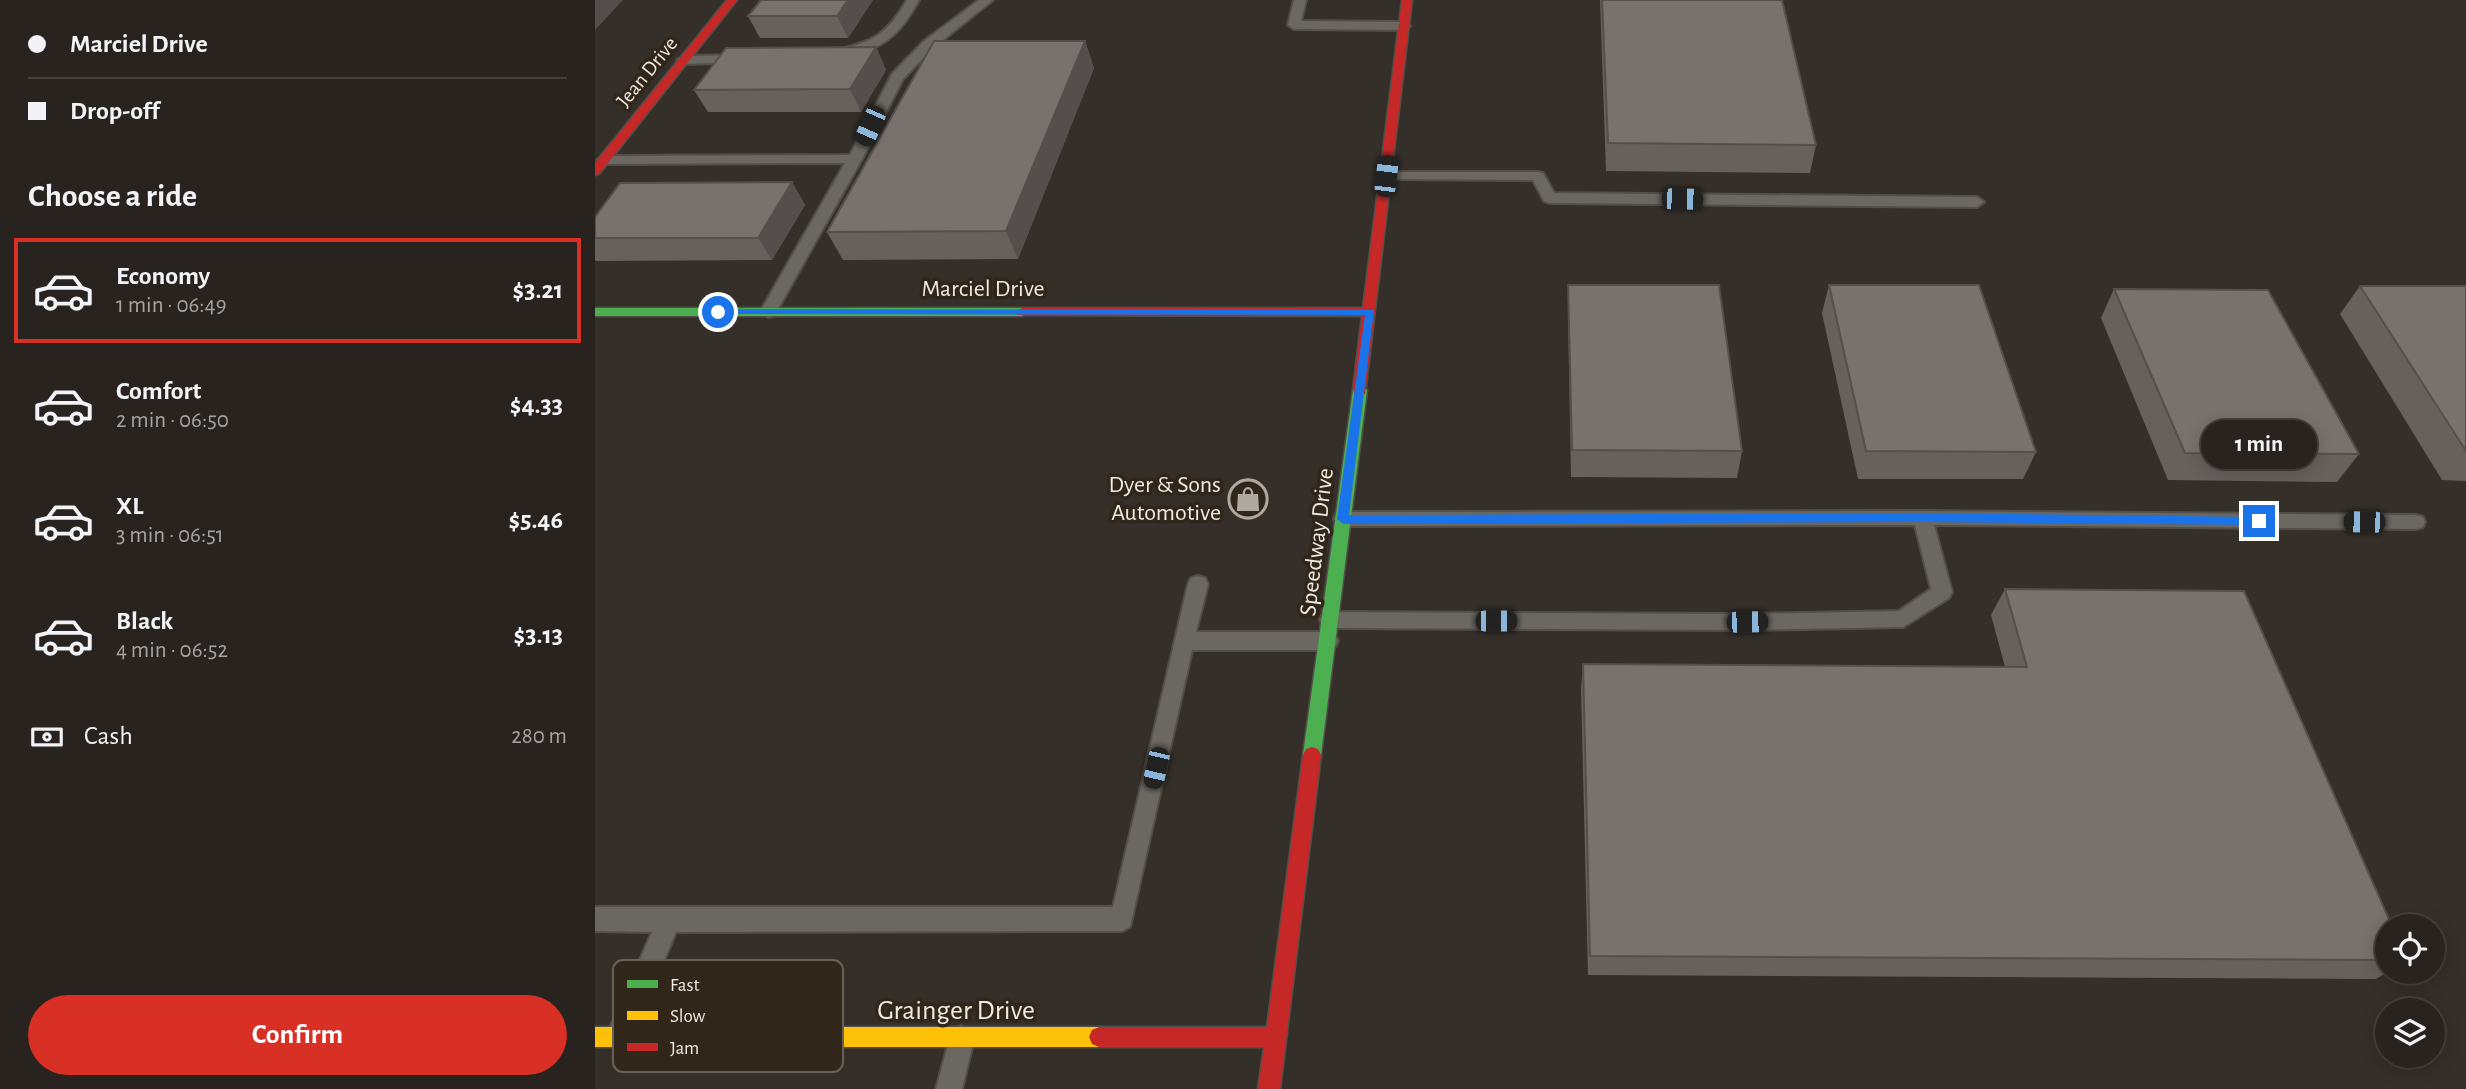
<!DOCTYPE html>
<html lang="en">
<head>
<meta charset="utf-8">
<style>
	body { margin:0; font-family:"Alegreya Sans",sans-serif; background:#342f2c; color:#f1f3f6; height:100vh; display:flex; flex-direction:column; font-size:26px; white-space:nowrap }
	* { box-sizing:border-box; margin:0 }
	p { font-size:23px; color:#a5a4a4 }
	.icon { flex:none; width:38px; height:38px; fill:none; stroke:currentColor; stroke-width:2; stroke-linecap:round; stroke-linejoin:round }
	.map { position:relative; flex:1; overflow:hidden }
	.drawer { display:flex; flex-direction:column; background:#28231f; width:595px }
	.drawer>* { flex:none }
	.guide { display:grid; align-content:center; height:154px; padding:0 28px; background:#28231f }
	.fabs { position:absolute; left:1780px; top:914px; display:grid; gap:14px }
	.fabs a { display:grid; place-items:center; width:70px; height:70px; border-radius:50%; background:#28231f; box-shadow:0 4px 18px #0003,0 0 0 2px #44403d; font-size:35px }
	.end { position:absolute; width:32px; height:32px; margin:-16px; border:9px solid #1a73e8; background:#fff; box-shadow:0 0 0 4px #fff }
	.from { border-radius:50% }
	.bubble { position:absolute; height:49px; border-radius:24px; background:#28231f; box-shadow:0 4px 18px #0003,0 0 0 2px #44403d; font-size:23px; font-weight:600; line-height:49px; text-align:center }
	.car { position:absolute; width:21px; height:42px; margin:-21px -10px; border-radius:9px; box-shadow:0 0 5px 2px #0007; background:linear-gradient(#222 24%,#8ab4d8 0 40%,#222 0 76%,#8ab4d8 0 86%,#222 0) }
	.guide b { display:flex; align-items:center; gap:24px; height:66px; font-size:26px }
	.guide b+b { border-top:2px solid #44403d }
	.guide i { width:18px; height:18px; background:#f1f3f6 }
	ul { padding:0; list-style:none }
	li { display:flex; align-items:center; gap:21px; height:105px; margin:0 14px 10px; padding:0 14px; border:4px solid transparent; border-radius:0px }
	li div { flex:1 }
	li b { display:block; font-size:26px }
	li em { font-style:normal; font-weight:600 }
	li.selected { border-color:#d93025 }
	li>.icon { width:63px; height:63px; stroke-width:1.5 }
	h2 { padding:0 28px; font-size:32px; line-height:84px }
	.pay { display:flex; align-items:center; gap:18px; height:77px; padding:0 28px; font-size:26px }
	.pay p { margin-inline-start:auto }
	.primary-button { display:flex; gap:14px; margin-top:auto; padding:14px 28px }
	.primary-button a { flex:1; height:80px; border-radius:42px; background:#d93025; color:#fff; font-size:28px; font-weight:600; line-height:80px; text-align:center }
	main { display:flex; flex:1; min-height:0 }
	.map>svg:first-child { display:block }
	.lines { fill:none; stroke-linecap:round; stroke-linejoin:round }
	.lane-casing { stroke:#534e48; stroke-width:4 }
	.fast-casing { stroke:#534e48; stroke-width:3 }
	.slow-casing { stroke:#534e48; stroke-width:3 }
	.jam-casing { stroke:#534e48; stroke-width:3 }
	.lane { fill:#6b6761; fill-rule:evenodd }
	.fast { fill:#4caf50; fill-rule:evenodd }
	.slow { fill:#ffc107; fill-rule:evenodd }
	.jam { fill:#c62828; fill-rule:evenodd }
	.wall { fill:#67615e }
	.shaded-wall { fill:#544f4c }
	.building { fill:#78716d; stroke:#544f4c; stroke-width:2 }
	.route { fill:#1a73e8 }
	.labels { text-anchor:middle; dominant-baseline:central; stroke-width:7; stroke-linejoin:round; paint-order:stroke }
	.far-street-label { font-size:21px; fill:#f1eae2; stroke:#30261a }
	.street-label { font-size:24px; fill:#f1eae2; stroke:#30261a }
	.poi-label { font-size:24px; fill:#f1eae2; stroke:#30261a; text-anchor:end }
	.near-street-label { font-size:28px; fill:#f1eae2; stroke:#30261a }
	.key { fill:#30261a; stroke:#6a6156; stroke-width:2 }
	.key-label { font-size:19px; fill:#f1eae2 }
</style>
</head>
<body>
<main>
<section class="drawer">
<div class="guide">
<b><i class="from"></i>Marciel Drive</b>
<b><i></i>Drop-off</b>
</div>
<h2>Choose a ride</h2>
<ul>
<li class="selected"><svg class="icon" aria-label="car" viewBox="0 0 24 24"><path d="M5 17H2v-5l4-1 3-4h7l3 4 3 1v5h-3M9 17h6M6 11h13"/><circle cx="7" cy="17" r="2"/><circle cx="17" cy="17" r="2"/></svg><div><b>Economy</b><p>1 min · 06:49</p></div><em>$3.21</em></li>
<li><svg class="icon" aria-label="car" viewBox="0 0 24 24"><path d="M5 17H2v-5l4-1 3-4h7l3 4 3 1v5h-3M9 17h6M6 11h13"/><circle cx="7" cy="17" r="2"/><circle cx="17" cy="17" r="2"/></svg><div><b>Comfort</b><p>2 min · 06:50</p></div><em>$4.33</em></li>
<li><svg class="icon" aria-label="car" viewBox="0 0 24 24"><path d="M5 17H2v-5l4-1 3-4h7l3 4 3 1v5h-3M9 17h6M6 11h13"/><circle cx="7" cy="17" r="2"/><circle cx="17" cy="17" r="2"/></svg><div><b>XL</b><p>3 min · 06:51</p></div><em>$5.46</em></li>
<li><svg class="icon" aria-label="car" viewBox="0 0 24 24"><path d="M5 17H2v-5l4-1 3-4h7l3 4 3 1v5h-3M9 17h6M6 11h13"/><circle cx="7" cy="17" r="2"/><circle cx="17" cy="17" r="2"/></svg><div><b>Black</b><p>4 min · 06:52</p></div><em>$3.13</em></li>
</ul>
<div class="pay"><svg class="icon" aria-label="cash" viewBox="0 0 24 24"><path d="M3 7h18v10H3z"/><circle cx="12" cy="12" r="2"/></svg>Cash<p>280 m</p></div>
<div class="primary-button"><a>Confirm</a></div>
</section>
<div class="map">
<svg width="1871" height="1089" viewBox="0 0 1871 1089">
	<rect width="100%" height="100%" fill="#352f29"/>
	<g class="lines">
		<g class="lane-casing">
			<g id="lane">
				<path d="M312 0H324C309 27 295 45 264 53 257 55 250 57 242 56V50C280 41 292 34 312 0Z"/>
				<polygon points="384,0 398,0 339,47 308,79 267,159 179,316 173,317 165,312 250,163 9,164 2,160 9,156 255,155 297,74 329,41"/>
				<polygon points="699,0 711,0 706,21 809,22 815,26 809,30 699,29 693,25"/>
				<polygon points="147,55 154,59 152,62 89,64 82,60 89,56"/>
				<polygon points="791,172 943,172 948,173 959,193 1382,197 1389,202 1382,207 954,203 949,201 938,180 786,179 784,176"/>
				<polygon points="1328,511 1821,515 1828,517 1830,522 1828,527 1821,529 1339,525 1357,592 1354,598 1308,627 1152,630 735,628 728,626 725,620 728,614 735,612 1152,614 1304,611 1336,589 1320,525 748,526 741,524 739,519 741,514 748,512"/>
				<polygon points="603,576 610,578 613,584 601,632 733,632 740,635 743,641 740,647 733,650 597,650 535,927 527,931 81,932 34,1044 25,1048 16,1044 12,1035 57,932 0,931 0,907 518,907 593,584 596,578"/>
				<polygon points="366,1026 375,1030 379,1039 367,1089 341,1089 357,1030"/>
			</g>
		</g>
		<g class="fast-casing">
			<g id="fast">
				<polygon points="0,308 427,308 434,312 427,316 0,316"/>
				<polygon points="765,385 772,390 726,755 723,761 717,763 711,761 708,755 758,390"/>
			</g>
		</g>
		<g class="slow-casing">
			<polygon id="slow" points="0,1027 504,1027 511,1030 514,1037 511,1044 504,1047 0,1047"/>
		</g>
		<g class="jam-casing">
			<g id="jam">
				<polygon points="132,0 142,0 4,174 0,175 0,163"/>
				<polygon points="807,0 817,0 770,394 760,394 758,390 767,316 422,315 420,312 427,308 768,308"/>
				<polygon points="717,747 723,749 726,755 685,1089 663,1089 669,1047 504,1047 497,1044 494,1037 497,1030 504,1027 672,1027 708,755 711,749"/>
			</g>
		</g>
		<use href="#lane" class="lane"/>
		<use href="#fast" class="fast"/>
		<use href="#slow" class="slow"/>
		<use href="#jam" class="jam"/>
	</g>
	<g class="wall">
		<polygon points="278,0 253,38 165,38 153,16"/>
		<polygon points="1005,0 1187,0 1221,145 1215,173 1011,171"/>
		<polygon points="490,41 499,68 423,259 248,260 232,232"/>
		<polygon points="281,47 291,70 266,112 113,112 99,90"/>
		<polygon points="197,182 210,205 177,260 1,261 0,260 0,217"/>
		<polygon points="973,285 1147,451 1142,478 976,477 973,313"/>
		<polygon points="1234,285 1441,452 1428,479 1263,479 1227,313"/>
		<polygon points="1765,286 1871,286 1871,481 1847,480 1745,314"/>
		<polygon points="1519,289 1764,454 1742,482 1573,480 1506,318"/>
		<polygon points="1410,589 1792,960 1792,971 1794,971 1781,979 993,975 986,689 988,664 1410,667 1396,615"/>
	</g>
	<g class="shaded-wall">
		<polygon points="0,0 28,0 0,30"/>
		<polygon points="253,0 278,0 253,38 242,16"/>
		<polygon points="490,41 499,68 423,259 411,231"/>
		<polygon points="281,47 291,70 266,112 255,89"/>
		<polygon points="197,182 210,205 177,260 163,238"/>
	</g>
	<g class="building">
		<polygon points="166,0 253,0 242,16 153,16"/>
		<polygon points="1007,0 1187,0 1221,145 1013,143"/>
		<polygon points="339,41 490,41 411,231 232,232"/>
		<polygon points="281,47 255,89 99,90 131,48"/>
		<polygon points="197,182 163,238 0,238 0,217 25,183"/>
		<polygon points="973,285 1124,285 1147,451 977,450"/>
		<polygon points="1234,285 1384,285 1441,452 1271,451"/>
		<polygon points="1765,286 1871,286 1871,451"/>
		<polygon points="1519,289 1673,290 1764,454 1590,453"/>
		<polygon points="1410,589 1649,591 1797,926 1792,926 1792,960 995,956 988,664 1432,667"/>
	</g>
	<polygon class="route" points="123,309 779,310 754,515 1328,513 1664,517 1670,521 1664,525 1328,522 748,524 742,519 770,315 120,314 120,310"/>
	<defs>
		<g id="shop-ring" transform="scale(2.0125)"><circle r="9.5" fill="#30261a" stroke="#afa9a1" stroke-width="1.5"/><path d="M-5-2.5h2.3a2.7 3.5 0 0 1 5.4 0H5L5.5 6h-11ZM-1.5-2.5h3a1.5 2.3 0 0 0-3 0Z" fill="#afa9a1"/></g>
	</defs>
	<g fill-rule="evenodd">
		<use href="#shop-ring" x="653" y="499"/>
	</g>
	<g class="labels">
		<g class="far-street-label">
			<text transform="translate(52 72) rotate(-51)">Jean Drive</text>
		</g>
		<g class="street-label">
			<text x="388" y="289">Marciel Drive</text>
			<text transform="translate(722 542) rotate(-83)">Speedway Drive</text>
		</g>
		<g class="poi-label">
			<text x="626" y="485">Dyer &amp; Sons<tspan x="626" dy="28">Automotive</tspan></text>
		</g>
		<g class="near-street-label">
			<text x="361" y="1011">Grainger Drive</text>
		</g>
	</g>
	<rect x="18" y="960" width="230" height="112" rx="10" class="key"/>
	<rect x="32" y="980" width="31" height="8" fill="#4caf50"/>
	<rect x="32" y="1011" width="31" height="9" fill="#ffc107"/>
	<rect x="32" y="1043" width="31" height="8" fill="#c62828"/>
	<g class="key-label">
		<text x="75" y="991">Fast</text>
		<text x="75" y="1022">Slow</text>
		<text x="75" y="1054">Jam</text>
	</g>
</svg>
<div class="fabs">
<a><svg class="icon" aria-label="locate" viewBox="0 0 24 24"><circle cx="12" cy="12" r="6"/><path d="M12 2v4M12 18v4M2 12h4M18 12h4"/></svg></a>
<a><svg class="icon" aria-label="layers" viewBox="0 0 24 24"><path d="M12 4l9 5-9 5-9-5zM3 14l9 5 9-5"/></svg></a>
</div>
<i class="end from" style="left:123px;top:312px"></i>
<i class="end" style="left:1664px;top:521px"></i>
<div class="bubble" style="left:1606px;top:420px;width:116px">1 min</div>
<i class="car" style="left:275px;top:126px;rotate:204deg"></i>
<i class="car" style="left:791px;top:176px;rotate:7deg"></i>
<i class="car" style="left:1087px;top:199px;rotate:91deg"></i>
<i class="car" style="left:1769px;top:522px;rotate:271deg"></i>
<i class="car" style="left:901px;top:621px;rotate:90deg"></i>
<i class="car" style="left:1152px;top:622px;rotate:89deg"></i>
<i class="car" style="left:561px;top:768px;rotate:193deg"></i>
</div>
</main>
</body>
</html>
